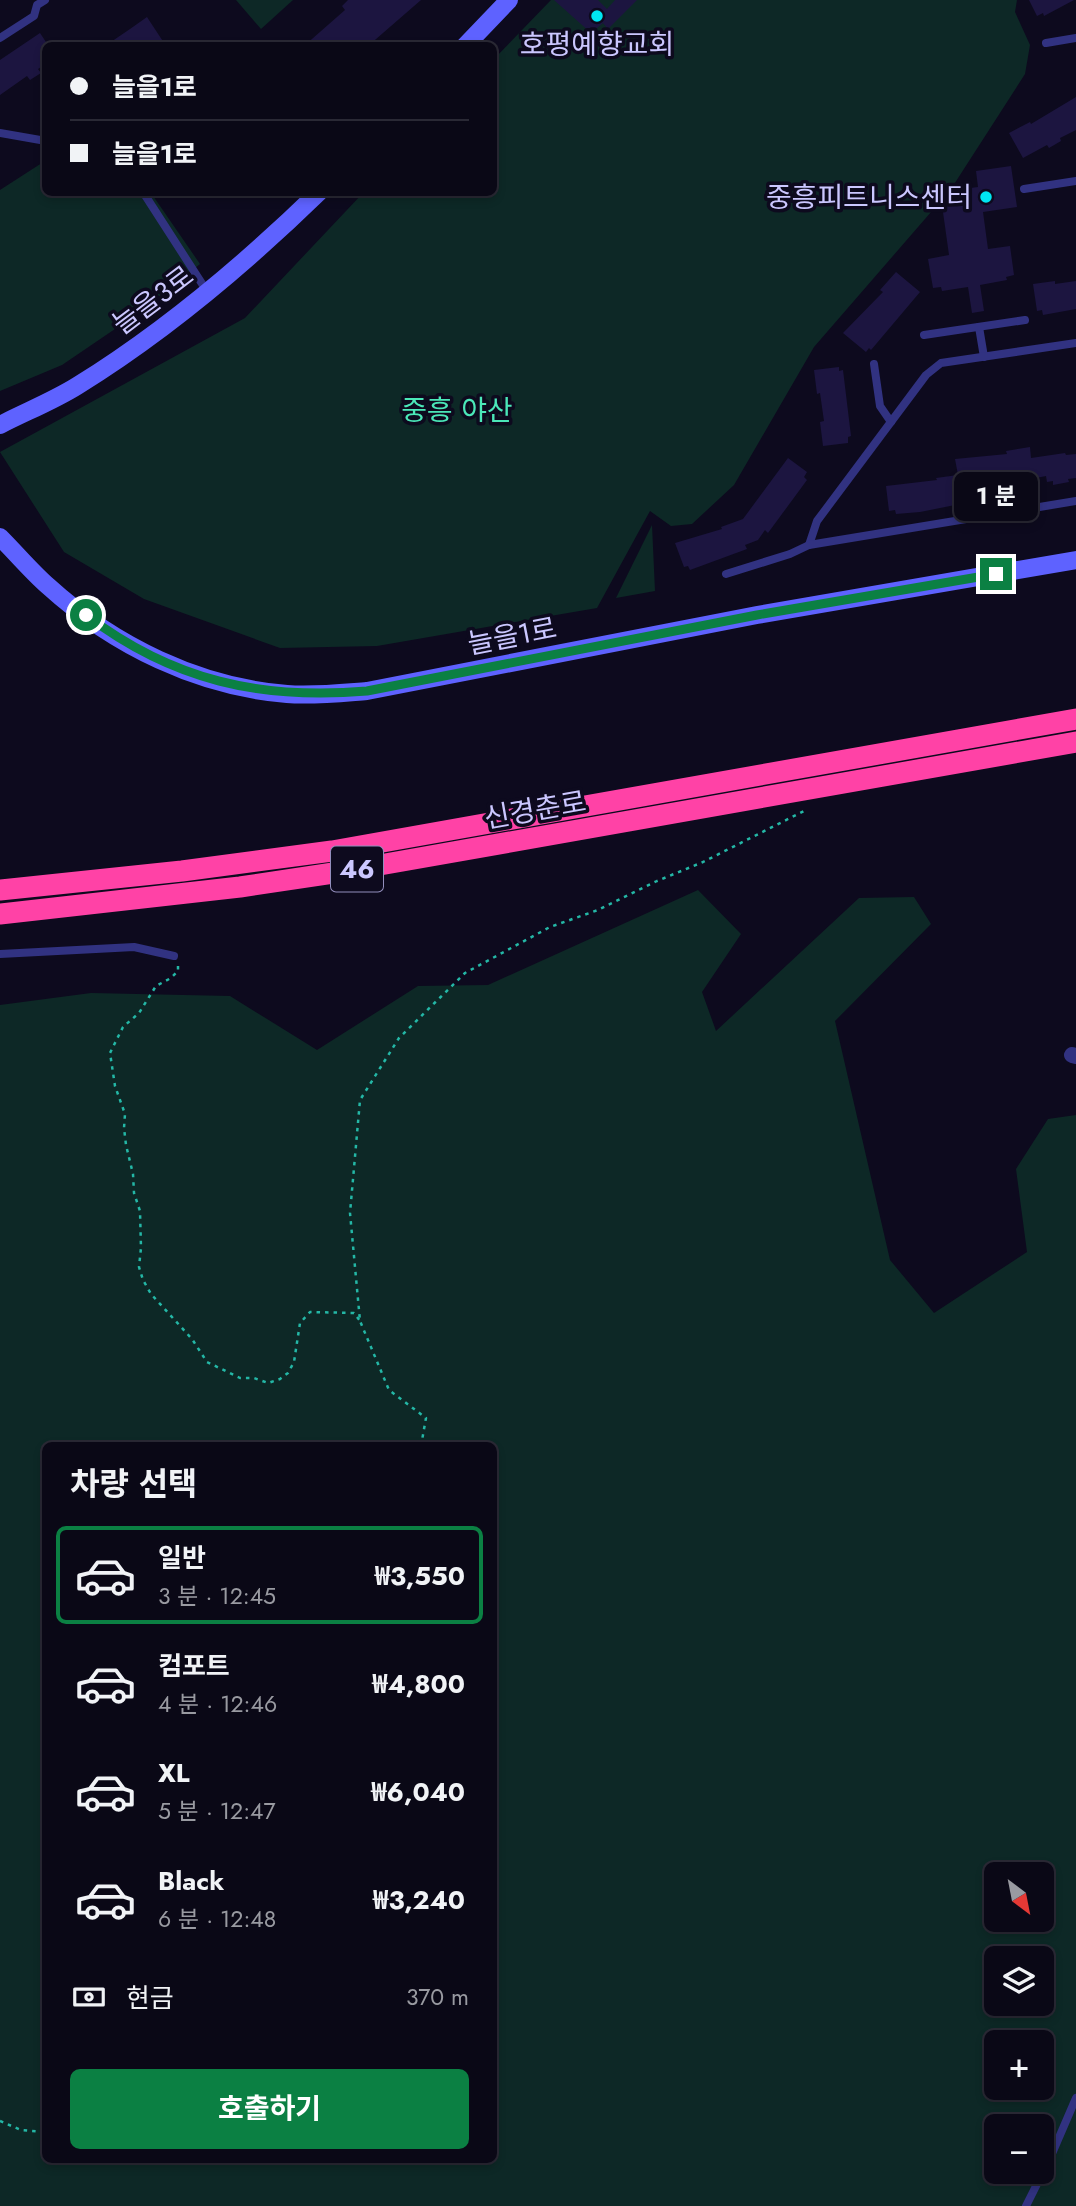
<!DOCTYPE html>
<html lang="ko">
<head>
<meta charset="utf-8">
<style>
	body { margin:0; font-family:Jost,"Noto Sans KR",sans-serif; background:#181623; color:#f1f3f6; height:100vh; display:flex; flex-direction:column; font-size:26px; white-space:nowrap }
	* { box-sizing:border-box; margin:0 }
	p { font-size:23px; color:#999aa1 }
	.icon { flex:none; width:38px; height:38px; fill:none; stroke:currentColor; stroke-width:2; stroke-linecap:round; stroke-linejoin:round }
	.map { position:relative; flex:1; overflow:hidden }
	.panel { position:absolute; left:42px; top:1442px; width:455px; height:721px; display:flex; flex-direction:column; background:#0a0816; border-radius:10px; box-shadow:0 4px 10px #0003,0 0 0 2px #2a2935 }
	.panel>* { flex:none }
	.guide { position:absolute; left:42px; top:42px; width:455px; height:154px; border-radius:10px; box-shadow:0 4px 10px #0003,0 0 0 2px #2a2935; display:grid; align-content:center; height:154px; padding:0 28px; background:#0a0816 }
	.needle { width:46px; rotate:148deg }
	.tools { position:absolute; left:984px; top:1862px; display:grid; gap:14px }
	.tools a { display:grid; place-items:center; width:70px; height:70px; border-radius:10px; background:#0a0816; box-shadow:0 4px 10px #0003,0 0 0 2px #2a2935; font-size:35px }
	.end { position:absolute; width:32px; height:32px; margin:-16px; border:9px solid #0b8043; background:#fff; box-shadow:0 0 0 4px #fff }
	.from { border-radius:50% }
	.bubble { position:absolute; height:49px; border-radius:10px; background:#0a0816; box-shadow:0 4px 10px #0003,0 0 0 2px #2a2935; font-size:23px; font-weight:700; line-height:49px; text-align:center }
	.guide b { display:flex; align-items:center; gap:24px; height:66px; font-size:26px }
	.guide b+b { border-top:2px solid #2a2935 }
	.guide i { width:18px; height:18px; background:#f1f3f6 }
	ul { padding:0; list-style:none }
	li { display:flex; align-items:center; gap:21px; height:98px; margin:0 14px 10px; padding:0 14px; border:4px solid transparent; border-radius:10px }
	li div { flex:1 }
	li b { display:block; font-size:26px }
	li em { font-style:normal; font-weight:700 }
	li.selected { border-color:#0b8043 }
	li>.icon { width:63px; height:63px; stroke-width:1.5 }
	h2 { padding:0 28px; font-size:32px; line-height:84px }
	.pay { display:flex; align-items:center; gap:18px; height:77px; padding:0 28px; font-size:26px }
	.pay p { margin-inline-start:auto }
	.primary-button { display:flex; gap:14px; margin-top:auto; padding:14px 28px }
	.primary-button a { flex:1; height:80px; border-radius:10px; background:#0b8043; color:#fff; font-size:28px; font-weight:700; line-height:80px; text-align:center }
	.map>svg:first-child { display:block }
	.green { fill:#0d2826; fill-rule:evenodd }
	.building { fill:#1c1540 }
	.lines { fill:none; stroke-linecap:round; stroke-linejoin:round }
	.path { stroke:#24b7a6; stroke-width:2.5; stroke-dasharray:3.5 5; stroke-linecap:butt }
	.lane { stroke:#313281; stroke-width:8 }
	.street { stroke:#313281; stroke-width:16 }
	.secondary { stroke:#5e62ff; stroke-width:18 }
	.highway { stroke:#ff42a6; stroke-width:21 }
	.route { stroke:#0b8043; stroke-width:9 }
	.poi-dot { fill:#00e6f2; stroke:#0d0a1e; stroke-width:2.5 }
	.labels { text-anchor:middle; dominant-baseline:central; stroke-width:7; stroke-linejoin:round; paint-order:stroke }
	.shield { fill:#0d0a1e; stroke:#928ebc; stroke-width:2 }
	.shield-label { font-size:26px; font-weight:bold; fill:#cbc7ff }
	.poi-label { font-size:28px; fill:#cbc7ff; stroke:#0d0a1e }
	.street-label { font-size:28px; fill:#cbc7ff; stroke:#0d0a1e }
	.park-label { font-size:28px; fill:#4be7b8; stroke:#0d0a1e }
</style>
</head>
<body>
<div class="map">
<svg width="1076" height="2206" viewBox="0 0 1076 2206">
	<rect width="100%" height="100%" fill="#0d0a1e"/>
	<g class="green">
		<polygon points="236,0 293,0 261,29"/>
		<polygon points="551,0 1017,0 1015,12 1030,45 1025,74 951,189 814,347 734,485 692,524 671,526 650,511 597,608 377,646 280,648 144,599 64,552 0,452 245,318 363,193 494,192 494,59"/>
		<polygon points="45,161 46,192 151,193 200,264 137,314 62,365 0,391 0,190"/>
		<polygon points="652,525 655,591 616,598"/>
		<path d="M698 890 741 934 702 992 716 1031 859 898 914 897 931 924 835 1021 890 1260 934 1313 1027 1252 1016 1169 1048 1119 1076 1115V2206H0V1005L91 993 230 996 317 1050 418 986 488 985ZM46 1446H494V2160H46ZM996 1874H1041V1920H996ZM996 1958H1041V2004H996ZM996 2042H1041V2088H996ZM996 2126H1041V2172H996Z"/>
	</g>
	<g class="building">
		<polygon points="348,0 421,0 368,46 304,46 345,10 342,6"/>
		<polygon points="554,0 598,0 607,9 615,0 637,0 608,29 603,23 591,33"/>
		<polygon points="1029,0 1074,0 1044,16 1043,13 1037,16"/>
		<polygon points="147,17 166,46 105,46 130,29"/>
		<polygon points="40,33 46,42 46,64 38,69 41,73 30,80 27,76 0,95 0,60"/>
		<polygon points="1076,97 1076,130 1060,138 1061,141 1049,148 1047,145 1023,158 1009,133 1030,122 1031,124"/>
		<polygon points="1011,166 1017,207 983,212 988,249 1010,246 1014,275 1006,277 1007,280 980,285 984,311 972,313 968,287 942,291 941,287 933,288 928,259 949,255 942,205 957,203 955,190 978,187 976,171"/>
		<polygon points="896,272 920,292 871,350 869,348 866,352 843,333 883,292 880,290"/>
		<polygon points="1055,281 1055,284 1076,281 1076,309 1043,315 1042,310 1037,311 1033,284"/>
		<polygon points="839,367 839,371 843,370 851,436 848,437 848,443 823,446 820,422 824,421 820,393 817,394 814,370"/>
		<polygon points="1030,447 1031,458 1065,453 1066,455 1076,454 1076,478 1068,479 1069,482 1053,485 1053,481 1047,482 1046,476 990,487 989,484 962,489 963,500 959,501 960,504 920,512 896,514 895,510 889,511 886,486 937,480 936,478 958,475 955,459 1007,454 1006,451"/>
		<polygon points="788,458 807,472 804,477 807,480 768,533 765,530 758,540 745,545 747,549 690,570 688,566 684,567 675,543 722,529 721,527 743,519"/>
	</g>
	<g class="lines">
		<g class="path">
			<polyline points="178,966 178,971 171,978 156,986 139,1013 123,1027 110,1053 115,1086 125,1114 124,1128 126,1145 133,1174 134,1193 140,1211 141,1248 139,1267 143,1280 151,1294 192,1339 207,1362 240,1378 254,1378 268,1383 280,1379 288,1373 294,1362 300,1323 310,1312 354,1313 360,1321"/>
			<polyline points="421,1446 426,1418 389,1390 360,1321 350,1213 360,1100 399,1038 465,973 550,927 598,910 657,881 703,862 804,811"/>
			<polyline points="0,2121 21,2130 46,2132"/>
		</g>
		<g class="lane">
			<polyline points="0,38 34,16 37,5 45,0"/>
			<polyline points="1046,43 1076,38"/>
			<polyline points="0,133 46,141"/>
			<polyline points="1024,189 1076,181"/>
			<polyline points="143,192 208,293"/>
			<polyline points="979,327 984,357"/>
			<polyline points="924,335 1025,320"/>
			<polyline points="874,364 880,406 891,422"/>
			<polyline points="809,545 817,521 926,375 941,363 1076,343"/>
			<polyline points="726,574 790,554 809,545 1076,501"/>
			<polyline points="0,954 134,947 174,956"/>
			<polyline points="1026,2206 1051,2156 1076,2098"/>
		</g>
		<polyline class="street" points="1072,1055 1076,1056"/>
		<g class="secondary">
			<polyline points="465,46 509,0"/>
			<path d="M0 425C25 412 53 401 77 386 166 331 244 265 319 192"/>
			<path d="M0 537C16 553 31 571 48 586 114 646 199 687 287 694 314 696 341 693 367 691L757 615 1076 560"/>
		</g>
		<g class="highway">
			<polyline points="0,890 182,871 332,851 1076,719"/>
			<polyline points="0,914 240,887 340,872 1076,742"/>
		</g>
	</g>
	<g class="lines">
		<path class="route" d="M86 615C173 681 261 700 367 691L757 615 996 574"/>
	</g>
	<g class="poi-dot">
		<circle cx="597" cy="16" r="7"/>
		<circle cx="986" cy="197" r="7"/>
	</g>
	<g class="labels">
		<rect class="shield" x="331" y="846.5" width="52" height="45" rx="5"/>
		<g class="shield-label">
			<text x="357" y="869">46</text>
		</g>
		<g class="poi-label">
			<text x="597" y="44">호평예향교회</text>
			<text x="972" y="197" text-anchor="end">중흥피트니스센터</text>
		</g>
		<g class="street-label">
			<text transform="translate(153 300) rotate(-37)">늘을3로</text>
			<text transform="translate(512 636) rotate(-11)">늘을1로</text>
			<text transform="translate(535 810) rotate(-10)">신경춘로</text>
		</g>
		<g class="park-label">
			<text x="457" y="410">중흥 야산</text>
		</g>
	</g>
</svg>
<div class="tools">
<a><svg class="needle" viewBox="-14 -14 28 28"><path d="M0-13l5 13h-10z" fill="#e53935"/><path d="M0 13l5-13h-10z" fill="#999aa1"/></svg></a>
<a><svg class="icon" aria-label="layers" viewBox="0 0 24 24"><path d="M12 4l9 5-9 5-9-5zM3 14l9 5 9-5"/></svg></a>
<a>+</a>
<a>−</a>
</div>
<i class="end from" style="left:86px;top:615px"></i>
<i class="end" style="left:996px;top:574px"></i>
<div class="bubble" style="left:954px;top:472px;width:84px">1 분</div>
<div class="guide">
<b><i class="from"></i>늘을1로</b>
<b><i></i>늘을1로</b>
</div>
<section class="panel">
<h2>차량 선택</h2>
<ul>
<li class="selected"><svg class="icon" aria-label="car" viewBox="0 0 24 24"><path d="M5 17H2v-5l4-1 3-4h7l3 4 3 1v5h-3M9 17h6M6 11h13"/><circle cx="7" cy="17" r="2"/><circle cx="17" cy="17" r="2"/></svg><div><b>일반</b><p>3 분 · 12:45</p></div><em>₩3,550</em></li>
<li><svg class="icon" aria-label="car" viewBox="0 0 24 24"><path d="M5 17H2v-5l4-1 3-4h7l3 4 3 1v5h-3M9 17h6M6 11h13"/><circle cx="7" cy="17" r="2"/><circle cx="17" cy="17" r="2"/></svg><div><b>컴포트</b><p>4 분 · 12:46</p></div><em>₩4,800</em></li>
<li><svg class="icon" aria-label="car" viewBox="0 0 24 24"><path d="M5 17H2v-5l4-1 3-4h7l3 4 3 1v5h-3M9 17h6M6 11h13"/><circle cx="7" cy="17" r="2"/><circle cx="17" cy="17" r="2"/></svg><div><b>XL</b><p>5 분 · 12:47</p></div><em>₩6,040</em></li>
<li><svg class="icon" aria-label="car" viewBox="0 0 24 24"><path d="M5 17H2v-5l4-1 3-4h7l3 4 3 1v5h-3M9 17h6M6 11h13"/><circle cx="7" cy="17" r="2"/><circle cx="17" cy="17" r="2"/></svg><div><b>Black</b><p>6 분 · 12:48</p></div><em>₩3,240</em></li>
</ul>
<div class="pay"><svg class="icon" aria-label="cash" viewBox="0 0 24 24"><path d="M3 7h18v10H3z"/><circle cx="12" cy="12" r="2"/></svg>현금<p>370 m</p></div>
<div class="primary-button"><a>호출하기</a></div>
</section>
</div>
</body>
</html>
